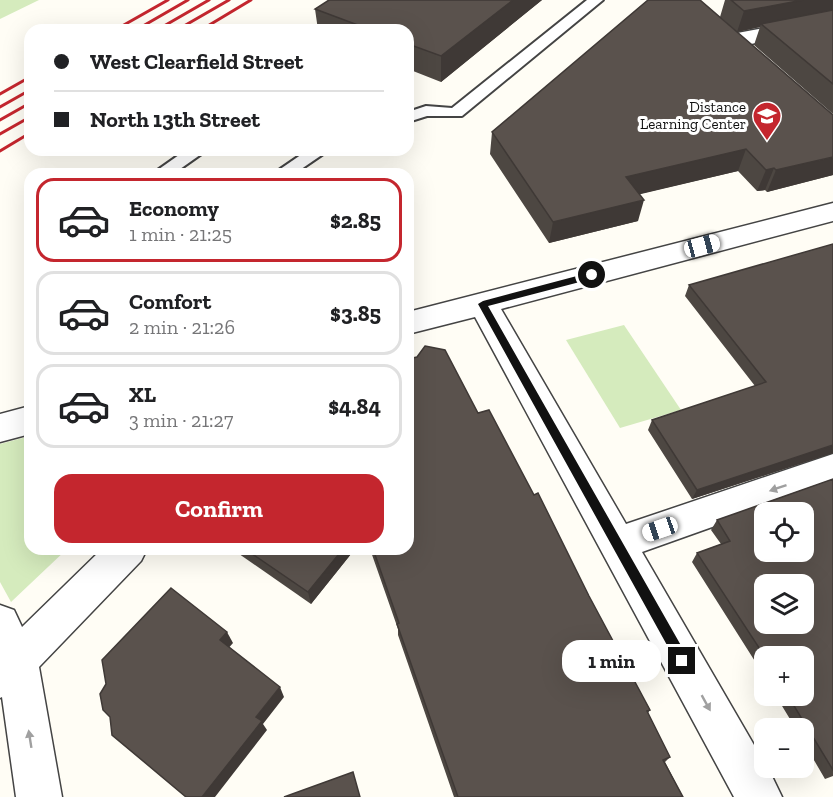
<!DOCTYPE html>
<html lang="en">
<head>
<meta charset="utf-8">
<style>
	body { margin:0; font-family:"Zilla Slab",serif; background:#f2f2f2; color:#202124; height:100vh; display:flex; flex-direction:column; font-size:22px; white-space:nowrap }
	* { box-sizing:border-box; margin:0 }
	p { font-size:20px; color:#757577 }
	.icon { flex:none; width:33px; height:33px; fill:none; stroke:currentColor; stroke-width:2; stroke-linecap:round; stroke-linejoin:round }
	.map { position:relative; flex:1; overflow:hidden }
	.details { position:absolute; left:24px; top:168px; width:390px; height:387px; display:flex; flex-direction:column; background:#fff; border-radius:18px; box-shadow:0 6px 24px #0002 }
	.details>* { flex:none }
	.guide { position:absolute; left:24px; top:24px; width:390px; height:132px; border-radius:18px; box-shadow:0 6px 24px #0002; display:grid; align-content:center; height:132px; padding:0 30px; background:#fff }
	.controls { position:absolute; left:754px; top:502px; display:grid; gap:12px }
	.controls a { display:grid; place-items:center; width:60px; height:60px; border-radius:12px; background:#fff; box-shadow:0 6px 24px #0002; font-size:30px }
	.end { position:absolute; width:27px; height:27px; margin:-14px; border:8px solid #111; background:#fff; box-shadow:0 0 0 3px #fff }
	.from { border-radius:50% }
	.bubble { position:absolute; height:42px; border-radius:18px; background:#fff; box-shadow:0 6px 24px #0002; font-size:20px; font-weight:700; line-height:42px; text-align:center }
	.car { position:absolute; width:18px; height:36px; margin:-18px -9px; border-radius:8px; box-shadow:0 0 4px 2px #0007; background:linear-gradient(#fff 24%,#345 0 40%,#fff 0 76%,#345 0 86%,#fff 0) }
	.guide b { display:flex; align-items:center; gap:21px; height:57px; font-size:22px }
	.guide b+b { border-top:2px solid #e0e0e0 }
	.guide i { width:15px; height:15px; background:#202124 }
	ul { padding:10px 0 0; list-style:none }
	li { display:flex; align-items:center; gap:18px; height:84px; margin:0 12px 9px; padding:0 18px; border:3px solid #e0e0e0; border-radius:18px }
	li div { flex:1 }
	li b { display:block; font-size:22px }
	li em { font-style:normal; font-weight:700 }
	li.selected { border-color:#c4262e }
	li>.icon { width:54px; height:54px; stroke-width:1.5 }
	.cta { display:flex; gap:12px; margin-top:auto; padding:12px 30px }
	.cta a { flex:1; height:69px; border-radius:18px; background:#c4262e; color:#fff; font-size:24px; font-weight:700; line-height:69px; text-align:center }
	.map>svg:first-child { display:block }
	.green { fill:#d5ebbd }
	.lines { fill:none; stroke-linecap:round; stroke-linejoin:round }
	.service-casing { stroke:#444; stroke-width:4 }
	.minor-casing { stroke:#444; stroke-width:3 }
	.service { fill:#fff; fill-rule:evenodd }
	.minor { fill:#fff; fill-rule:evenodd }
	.rail { stroke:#c4262e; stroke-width:3 }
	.wall { fill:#4d4742 }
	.shaded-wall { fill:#3f3936 }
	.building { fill:#5a524d; stroke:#3f3936; stroke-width:1.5; fill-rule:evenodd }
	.oneway { fill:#a0a0a0 }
	.route { fill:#111 }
	.labels { text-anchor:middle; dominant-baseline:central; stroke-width:6; stroke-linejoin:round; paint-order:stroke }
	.far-poi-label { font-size:15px; fill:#111; stroke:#fff; text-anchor:end }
</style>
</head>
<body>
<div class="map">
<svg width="833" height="797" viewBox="0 0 833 797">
	<rect width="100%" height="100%" fill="#fffdf5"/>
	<g class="green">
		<polygon points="0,0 39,0 0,19"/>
		<polygon points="624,325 681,410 620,428 566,340"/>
		<polygon points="30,436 30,549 67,549 11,602 0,582 0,444"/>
	</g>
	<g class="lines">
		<g class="service-casing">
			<g id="service">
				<polygon points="587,0 603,0 462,116 427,116 408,122 408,112 426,106 452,108"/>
				<polygon points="186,150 207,150 173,174 152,174"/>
				<polygon points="308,150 329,150 294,174 273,174"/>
			</g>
		</g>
		<g class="minor-casing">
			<g id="minor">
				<polygon points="833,15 833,27 732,48 724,46 721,41 724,36 732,34"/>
				<polygon points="833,203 833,221 501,309 626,524 833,454 833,484 642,552 765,764 765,768 768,768 782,797 734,797 475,317 408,334 408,312"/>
				<polygon points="30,406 30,434 0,442 0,414"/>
				<polygon points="102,549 147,549 141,561 39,667 62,797 16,797 2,697 0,698 0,605 14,610 22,627"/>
			</g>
		</g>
		<use href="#service" class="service"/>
		<use href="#minor" class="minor"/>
		<g class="rail">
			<polyline points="115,30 168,0"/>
			<polyline points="136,30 188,0"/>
			<polyline points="157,30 209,0"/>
			<polyline points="177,30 229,0"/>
			<polyline points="201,30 251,0"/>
			<polyline points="0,94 30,77"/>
			<polyline points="0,107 30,90"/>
			<polyline points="0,120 30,103"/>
			<polyline points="0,134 30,117"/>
			<polyline points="0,151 30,133"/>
		</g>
	</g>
	<g class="wall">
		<polygon points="542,0 441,82 408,69 408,30 318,30 315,9"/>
		<polygon points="648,0 833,175 767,192 765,190 757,191 738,171 639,194 638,221 549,243 490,154 492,132"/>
		<polygon points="725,0 833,0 833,114 754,45 760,27 737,32 720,17"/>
		<polygon points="689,285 833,453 692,499 648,430 652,420 755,386 685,296"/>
		<polygon points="478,413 534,495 650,710 648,713 670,757 665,762 683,797 454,797 398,635 398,629 370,549 408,549"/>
		<polygon points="833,479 833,776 825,779 804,743 804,729 796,729 776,696 804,696 765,657 765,677 692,562 697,553 721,544 711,530 717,520"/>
		<polygon points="232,549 355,549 311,604"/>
	</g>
	<g class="shaded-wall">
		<polygon points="513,0 542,0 441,82 441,56"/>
		<polygon points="803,0 833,0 833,14 761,24 760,27 737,32 744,11"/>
		<polygon points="746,149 738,171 620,199 626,177"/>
		<polygon points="833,157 833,175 767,192 776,170"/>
		<polygon points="774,168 765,190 757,191 766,170"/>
		<polygon points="644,200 638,221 549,243 553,222"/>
		<polygon points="833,445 833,453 692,499 697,490"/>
		<polygon points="343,549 355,549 311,604 308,592"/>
		<polygon points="227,632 233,643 226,651 220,640"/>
		<polygon points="280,687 284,697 263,724 267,730 215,797 202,797 256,717"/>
	</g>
	<g class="building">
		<polygon points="329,0 513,0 441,56 408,44 408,30 371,30 315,9"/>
		<polygon points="648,0 700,0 833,115 833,157 776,170 774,168 766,170 746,149 626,177 644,200 553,222 492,132"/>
		<polygon points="731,0 803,0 744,11"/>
		<polygon points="833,10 833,84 761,24"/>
		<polygon points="833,244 833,445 697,490 652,420 766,382 689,285"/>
		<polygon points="425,346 445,350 478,413 489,410 534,495 538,493 589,596 650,710 647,711 670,757 663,760 683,797 458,797 397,624 399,623 373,549 408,549 408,359 417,357"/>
		<path d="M833 479V770L788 696H804V657H765L697 553 730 541 717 520ZM765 513H804V552H765ZM765 585H804V624H765Z"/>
		<polygon points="245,549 343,549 308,592"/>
		<polygon points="171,588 227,632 220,640 280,687 256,717 262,721 202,797 186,797 112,735 110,717 103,710 100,694 106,684 102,660"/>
		<polygon points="353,772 360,797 284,797"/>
	</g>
	<defs><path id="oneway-solid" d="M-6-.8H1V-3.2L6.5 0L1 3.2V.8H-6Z" transform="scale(1.5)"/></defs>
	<g class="oneway">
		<use href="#oneway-solid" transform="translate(778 488) rotate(161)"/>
		<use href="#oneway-solid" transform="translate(706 703) rotate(61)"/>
		<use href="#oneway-solid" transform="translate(30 739) rotate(-99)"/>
	</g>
	<polygon class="route" points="592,272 595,273 595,278 488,306 687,656 687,665 682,667 678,665 478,304 483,301"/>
	<defs>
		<g id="school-pin" transform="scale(1.5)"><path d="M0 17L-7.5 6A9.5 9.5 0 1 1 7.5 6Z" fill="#c4262e" stroke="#fff"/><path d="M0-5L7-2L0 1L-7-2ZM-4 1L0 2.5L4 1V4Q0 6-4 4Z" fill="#fff"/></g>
	</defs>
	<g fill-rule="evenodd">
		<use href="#school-pin" x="767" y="116"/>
	</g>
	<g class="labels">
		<g class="far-poi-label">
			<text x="746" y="107">Distance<tspan x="746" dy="17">Learning Center</tspan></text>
		</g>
	</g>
</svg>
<div class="controls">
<a><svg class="icon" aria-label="locate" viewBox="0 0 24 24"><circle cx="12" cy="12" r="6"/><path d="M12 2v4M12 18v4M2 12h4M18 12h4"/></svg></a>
<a><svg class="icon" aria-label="layers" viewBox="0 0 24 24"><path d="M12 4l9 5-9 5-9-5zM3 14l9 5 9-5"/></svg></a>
<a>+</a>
<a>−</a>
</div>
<i class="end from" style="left:592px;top:275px"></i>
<i class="end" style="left:682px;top:661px"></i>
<div class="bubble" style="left:562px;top:640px;width:99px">1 min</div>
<i class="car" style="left:702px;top:246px;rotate:75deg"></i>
<i class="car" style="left:660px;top:529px;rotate:251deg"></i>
<div class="guide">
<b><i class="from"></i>West Clearfield Street</b>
<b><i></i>North 13th Street</b>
</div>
<section class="details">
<ul>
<li class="selected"><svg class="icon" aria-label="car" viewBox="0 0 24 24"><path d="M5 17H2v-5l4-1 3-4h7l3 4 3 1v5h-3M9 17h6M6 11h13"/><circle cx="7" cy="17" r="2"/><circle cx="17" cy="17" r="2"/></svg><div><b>Economy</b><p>1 min · 21:25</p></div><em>$2.85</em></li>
<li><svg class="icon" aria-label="car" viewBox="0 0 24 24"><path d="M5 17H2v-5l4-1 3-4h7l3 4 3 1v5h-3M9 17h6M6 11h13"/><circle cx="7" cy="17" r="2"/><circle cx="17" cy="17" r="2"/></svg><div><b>Comfort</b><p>2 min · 21:26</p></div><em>$3.85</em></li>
<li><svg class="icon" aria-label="car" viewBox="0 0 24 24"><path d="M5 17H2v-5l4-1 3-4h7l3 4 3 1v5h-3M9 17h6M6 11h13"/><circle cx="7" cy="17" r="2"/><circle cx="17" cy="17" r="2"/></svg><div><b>XL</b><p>3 min · 21:27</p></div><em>$4.84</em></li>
</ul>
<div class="cta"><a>Confirm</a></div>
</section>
</div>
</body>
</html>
